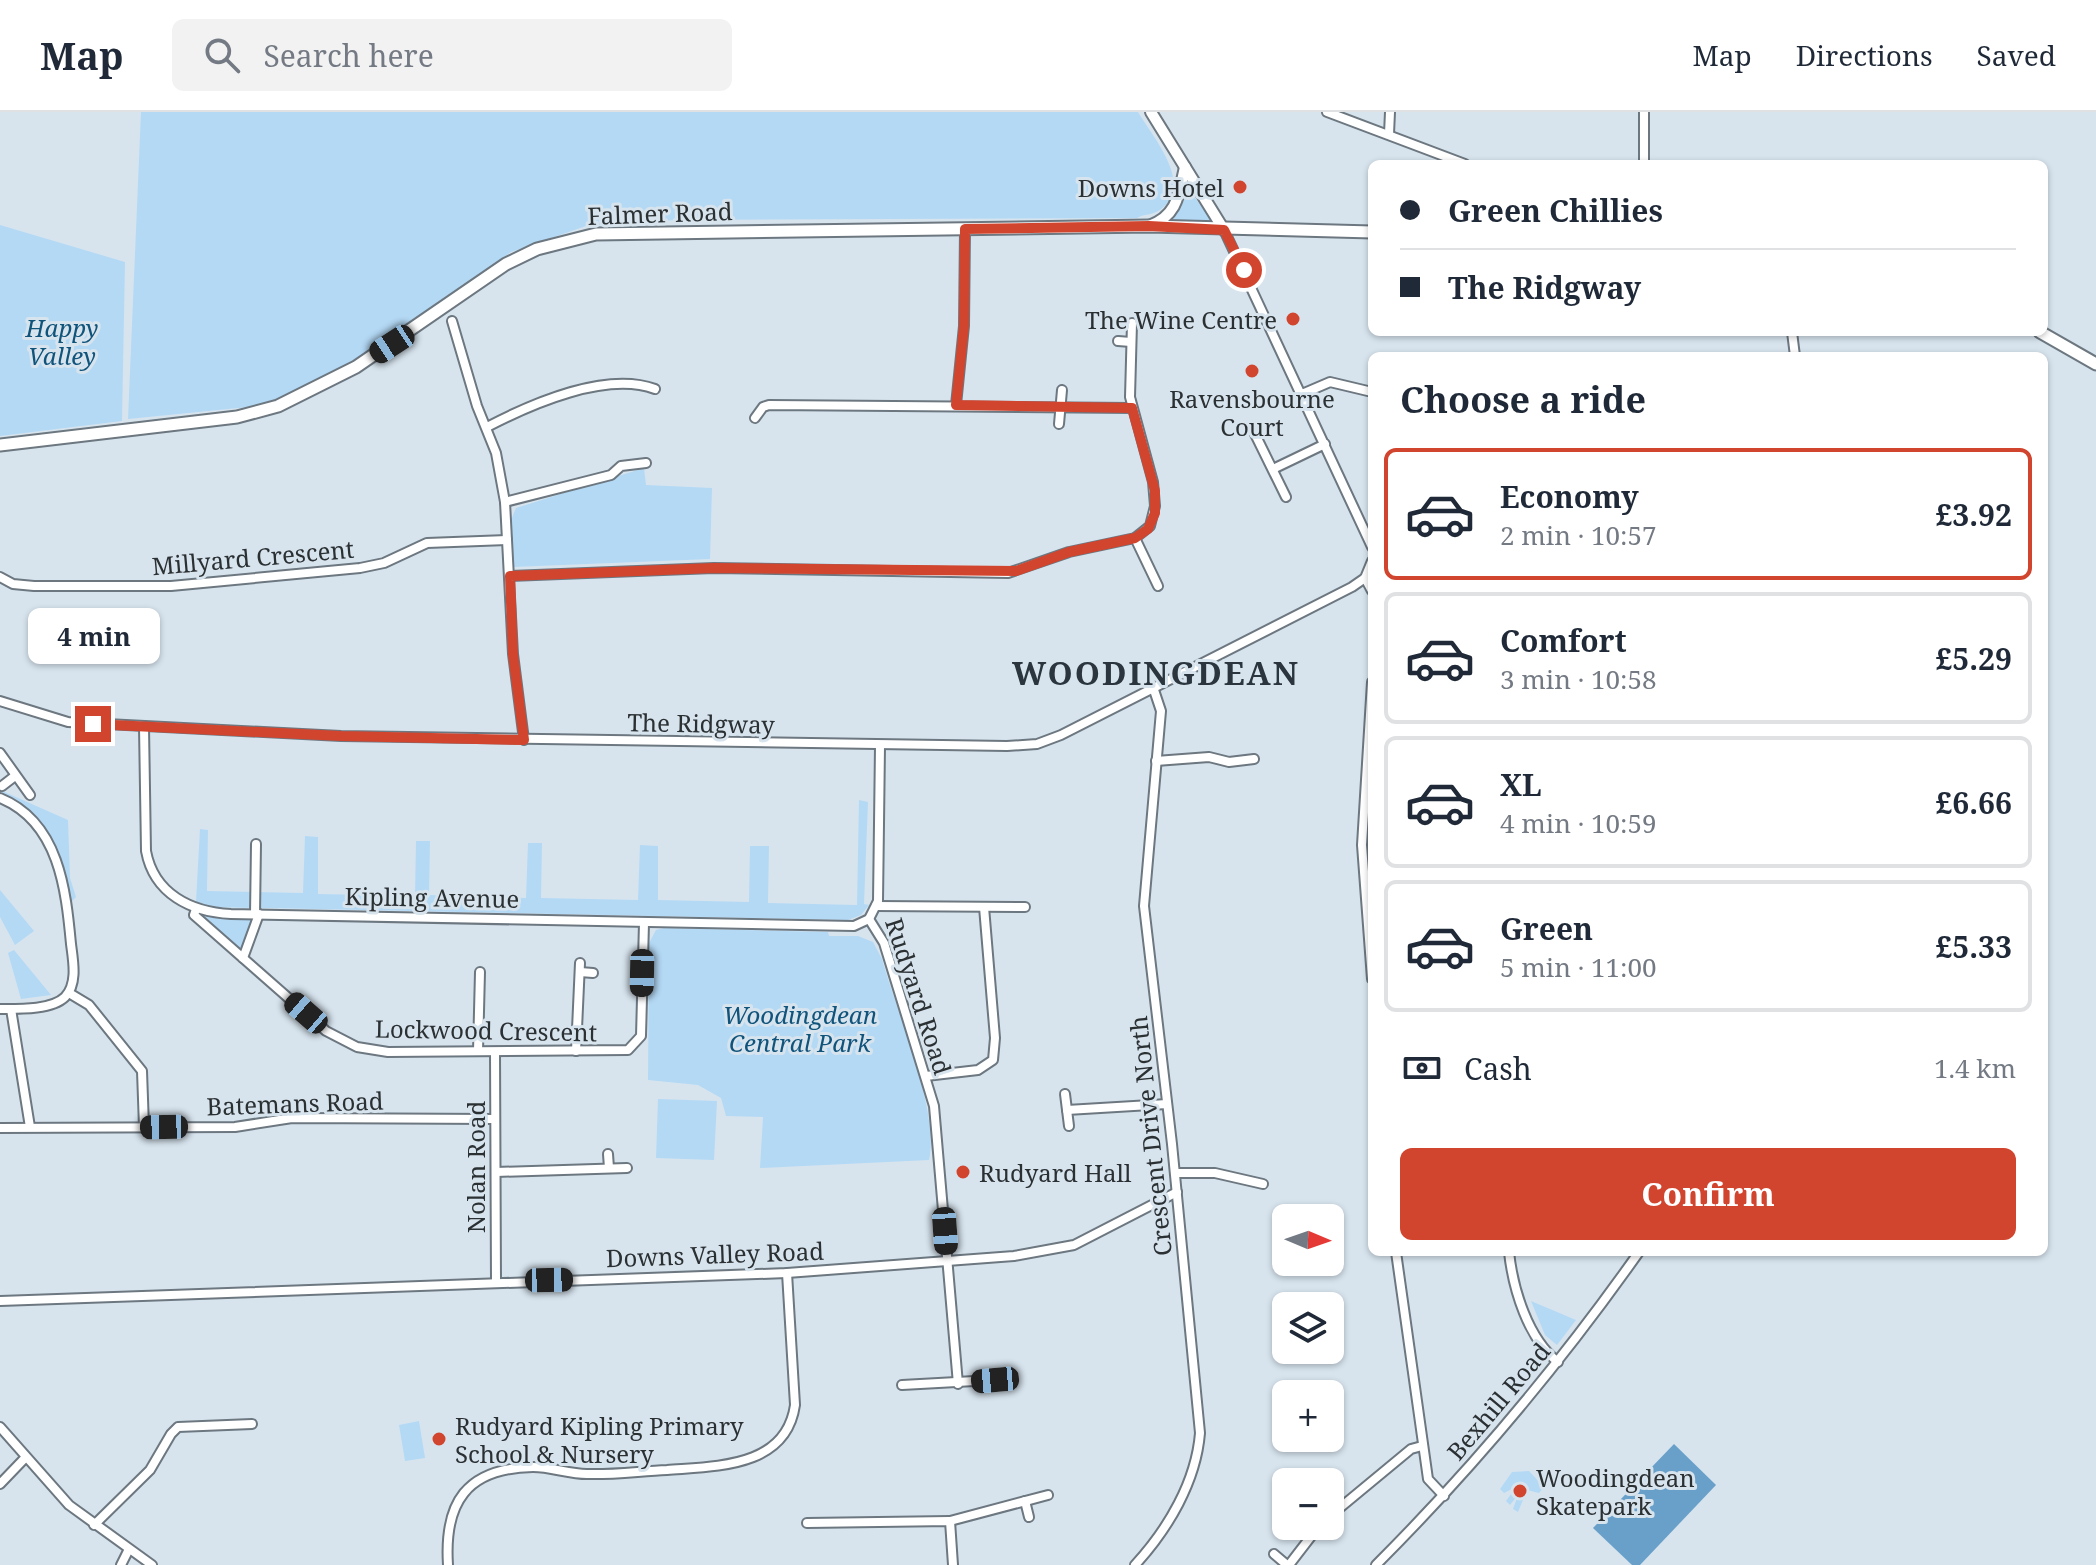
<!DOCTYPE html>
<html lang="en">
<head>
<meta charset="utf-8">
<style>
	body { margin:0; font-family:"Noto Serif",serif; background:#f2f2f3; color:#1f2937; height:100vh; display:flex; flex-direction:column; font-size:30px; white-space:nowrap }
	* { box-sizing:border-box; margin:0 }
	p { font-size:26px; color:#747a83 }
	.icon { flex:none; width:44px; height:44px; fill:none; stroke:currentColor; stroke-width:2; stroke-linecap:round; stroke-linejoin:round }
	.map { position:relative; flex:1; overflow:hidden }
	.details { position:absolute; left:1368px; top:240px; width:680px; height:904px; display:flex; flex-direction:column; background:#fff; border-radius:12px; box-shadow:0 2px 6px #0004 }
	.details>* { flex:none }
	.guide { position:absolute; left:1368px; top:48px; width:680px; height:176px; border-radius:12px; box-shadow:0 2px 6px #0004; display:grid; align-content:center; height:176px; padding:0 32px; background:#fff }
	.needle { width:52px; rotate:92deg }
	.fabs { position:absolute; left:1272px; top:1092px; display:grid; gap:16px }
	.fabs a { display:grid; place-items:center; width:72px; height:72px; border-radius:12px; background:#fff; box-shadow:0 2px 6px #0004; font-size:40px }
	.end { position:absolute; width:36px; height:36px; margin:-18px; border:10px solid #d1452f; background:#fff; box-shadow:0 0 0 4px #fff }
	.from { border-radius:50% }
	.bubble { position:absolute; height:56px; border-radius:12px; background:#fff; box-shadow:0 2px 6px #0004; font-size:26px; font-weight:700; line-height:56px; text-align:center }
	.car { position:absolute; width:24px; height:48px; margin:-24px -12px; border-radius:10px; box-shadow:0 0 6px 2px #0007; background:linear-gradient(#222 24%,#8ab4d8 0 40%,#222 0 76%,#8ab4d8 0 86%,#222 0) }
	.guide b { display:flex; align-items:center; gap:28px; height:76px; font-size:30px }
	.guide b+b { border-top:2px solid #e0e1e3 }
	.guide i { width:20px; height:20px; background:#1f2937 }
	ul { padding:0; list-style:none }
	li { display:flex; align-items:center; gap:24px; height:132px; margin:0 16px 12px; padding:0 16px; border:4px solid #e0e1e3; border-radius:12px }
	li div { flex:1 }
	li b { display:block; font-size:30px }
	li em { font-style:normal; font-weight:700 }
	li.on { border-color:#d1452f }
	li>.icon { width:72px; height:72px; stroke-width:1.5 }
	h2 { padding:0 32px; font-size:36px; line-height:96px }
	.pay { display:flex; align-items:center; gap:20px; height:88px; padding:0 32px; font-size:30px }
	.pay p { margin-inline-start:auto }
	.action { display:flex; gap:16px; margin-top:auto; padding:16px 32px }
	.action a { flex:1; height:92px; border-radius:12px; background:#d1452f; color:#fff; font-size:32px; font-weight:700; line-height:92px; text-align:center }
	header { display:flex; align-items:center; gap:48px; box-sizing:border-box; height:112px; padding:0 40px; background:#fff; border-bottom:2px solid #e0e1e3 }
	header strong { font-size:38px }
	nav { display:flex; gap:44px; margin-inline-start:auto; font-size:28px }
	.search { width:560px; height:72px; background:#f2f2f3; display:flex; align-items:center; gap:20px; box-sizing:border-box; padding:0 28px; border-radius:12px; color:#747a83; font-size:30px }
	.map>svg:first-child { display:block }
	.green { fill:#b4d9f5 }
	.water { fill:#69a0c9 }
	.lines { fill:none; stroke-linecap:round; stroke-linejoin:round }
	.minor-casing { stroke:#6c7780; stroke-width:12 }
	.tertiary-casing { stroke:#6c7780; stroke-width:14 }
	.secondary-casing { stroke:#6c7780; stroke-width:15 }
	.minor { stroke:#fff; stroke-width:8 }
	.tertiary { stroke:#fff; stroke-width:10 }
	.secondary { stroke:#fff; stroke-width:11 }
	.route { stroke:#d1452f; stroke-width:10 }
	.poi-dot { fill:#d1452f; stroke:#d7e4ee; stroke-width:3 }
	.labels { text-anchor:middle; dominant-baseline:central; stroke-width:6; stroke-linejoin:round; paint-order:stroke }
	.poi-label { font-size:24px; fill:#2b3033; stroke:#d7e4ee; text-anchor:start }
	.street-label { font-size:24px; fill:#2b3033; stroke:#d7e4ee }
	.park-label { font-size:24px; font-style:italic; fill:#10537b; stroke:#d7e4ee }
	.district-label { font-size:32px; font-weight:bold; letter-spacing:2px; fill:#2a353d; stroke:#d7e4ee }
</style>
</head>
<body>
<header>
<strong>Map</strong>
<div class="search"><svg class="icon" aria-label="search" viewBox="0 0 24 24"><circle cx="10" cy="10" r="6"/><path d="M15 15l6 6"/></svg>Search here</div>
<nav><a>Map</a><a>Directions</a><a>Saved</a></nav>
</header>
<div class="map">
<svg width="2096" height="1453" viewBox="0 0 2096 1453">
	<rect width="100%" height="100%" fill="#d7e4ee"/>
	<g class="green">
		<path d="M141 0H1138C1152 24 1196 74 1160 98 1153 103 1143 102 1137 106L675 108 586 114 511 140 373 237 294 281 259 294 128 307Z"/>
		<polygon points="1188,76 1213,111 1169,109 1181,96"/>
		<polygon points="0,113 125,150 122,309 0,324"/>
		<polygon points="644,356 646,373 712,376 710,447 513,455 511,408 516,396"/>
		<path d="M0 678 68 708 70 766 76 785 71 790C67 751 54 721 24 696 17 689 4 685 0 678Z"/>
		<polygon points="859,688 868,690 864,792 869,793 861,803 848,808 212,795 196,790 200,717 208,718 207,779 303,781 305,724 318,725 318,782 415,784 416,729 430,729 429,783 526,786 528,731 542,731 541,786 638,788 640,733 658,734 658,788 749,790 750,734 769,734 768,791 857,793"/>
		<polygon points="0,778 34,819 15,833 0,805"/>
		<polygon points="196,797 259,802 243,846 202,810"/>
		<path d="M664 816 828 820 829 824H858L873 830 882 847C896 898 940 999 929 1048L760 1056 763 1005 726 1004 721 986 698 973 648 968 649 831 656 818Z"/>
		<polygon points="14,838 51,883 21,887 8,841"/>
		<polygon points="658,987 717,989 714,1048 656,1046"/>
		<polygon points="1531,1189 1576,1208 1557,1233 1545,1223"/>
		<polygon points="419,1309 425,1346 405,1349 399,1313"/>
		<polygon points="1529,1359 1544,1375 1539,1381 1527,1378 1518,1400 1513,1397 1518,1383 1510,1393 1506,1389 1516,1375 1504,1381 1500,1377 1512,1360"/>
	</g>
	<polygon class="water" points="1674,1332 1716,1373 1640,1453 1632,1453 1593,1416"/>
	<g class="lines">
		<g class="minor-casing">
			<g id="minor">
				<polyline points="1327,0 1465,52"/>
				<polyline points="1644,0 1644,52"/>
				<polyline points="1389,22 1390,0"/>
				<polyline points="1224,118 1372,435"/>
				<polyline points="452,209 477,294 496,341 505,390 513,542 524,628"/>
				<polyline points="1792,220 1795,244"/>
				<polyline points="1118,229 1131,230"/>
				<polyline points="1302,282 1330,270 1372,280"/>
				<polyline points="956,293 964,214 965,117"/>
				<polyline points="755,306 763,295 769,293 1132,296"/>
				<polyline points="1059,312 1062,278"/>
				<path d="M487 315C531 292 606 259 655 277"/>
				<polyline points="1252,316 1286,385"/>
				<polyline points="1273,357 1325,332"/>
				<polyline points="505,390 611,363 621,354 646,351"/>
				<polyline points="1135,426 1158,474"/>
				<polyline points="510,464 714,456 1008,461 1069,440 1135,426 1150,414 1155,394 1153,370 1130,285 1132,211"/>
				<polyline points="0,465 13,472 34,474 171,474 360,456 384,451 427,431 507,428"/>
				<polyline points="1365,466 1372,479"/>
				<polyline points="1372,570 1362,733 1372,867"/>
				<polyline points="0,589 68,610 341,624 1007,634 1037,632 1061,623 1352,475 1365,466 1372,449"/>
				<path d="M144 615 146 739C154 782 191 800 231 802L854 814 869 807 878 789 880 634"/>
				<polyline points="0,641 30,683"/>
				<polyline points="1156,649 1209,645 1229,650 1254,647"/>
				<polyline points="2,674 15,664"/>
				<path d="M0 686C59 710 66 778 71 832 73 848 78 872 65 885 52 898 18 897 0 897"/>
				<polyline points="876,794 1025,795"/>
				<polyline points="196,797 194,803 202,810 326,919 357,935 388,940 628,938 641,924 644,811"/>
				<polyline points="255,802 256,732"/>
				<polyline points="869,807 884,831 934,994 958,1272"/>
				<polyline points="243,846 259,802"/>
				<polyline points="580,860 593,861"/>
				<polyline points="69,881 89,893 142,959 144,1015"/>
				<polyline points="11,897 30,1015"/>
				<polyline points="478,939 480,860"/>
				<polyline points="576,939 580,851"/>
				<polyline points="495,940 496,1169"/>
				<polyline points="926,964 978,958 993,948 995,926 984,795"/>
				<polyline points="1065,982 1067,998"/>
				<polyline points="1069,1014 1067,998 1167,992"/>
				<polyline points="0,1016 235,1015 292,1006 495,1007"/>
				<polyline points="608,1042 609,1056"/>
				<polyline points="496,1060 627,1056"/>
				<polyline points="1175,1061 1215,1061 1263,1072"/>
				<polyline points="1396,1140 1428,1367 1444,1384"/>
				<path d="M1509 1140C1513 1177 1528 1227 1558 1250"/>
				<polyline points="0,1189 787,1161 1014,1144 1074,1133 1177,1080"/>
				<polyline points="902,1273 1011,1267"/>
				<polyline points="0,1315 69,1393 152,1453"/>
				<polyline points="0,1372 25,1346"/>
				<polyline points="1025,1389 1029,1405"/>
				<polyline points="1330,1404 1411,1337 1422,1334"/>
				<polyline points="950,1409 1048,1383"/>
				<polyline points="807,1411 950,1409 953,1453"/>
				<polyline points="94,1413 150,1358 171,1322 178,1315 252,1312"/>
				<polyline points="1274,1442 1287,1453"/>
				<polyline points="121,1453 128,1439"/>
				<path d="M448 1453C444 1391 466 1356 533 1355 551 1355 569 1362 587 1362 613 1363 641 1359 667 1358 716 1354 786 1356 795 1293L787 1161"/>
				<path d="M1135 1453C1168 1417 1196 1370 1200 1321L1172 1032 1144 794 1161 599 1153 575"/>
				<polyline points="1289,1453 1319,1414"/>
				<path d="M1376 1453C1473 1356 1560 1252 1639 1140"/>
			</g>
		</g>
		<g class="tertiary-casing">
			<g id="tertiary">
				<polyline points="1151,0 1224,118"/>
				<path d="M1149 114C1178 104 1179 81 1185 55"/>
			</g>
		</g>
		<g class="secondary-casing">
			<g id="secondary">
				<polyline points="2040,220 2096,252"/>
				<polyline points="0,333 237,305 278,294 356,255 506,152 537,137 596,122 1149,114 1372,120"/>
			</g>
		</g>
		<use href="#minor" class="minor"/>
		<use href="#tertiary" class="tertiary"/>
		<use href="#secondary" class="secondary"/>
	</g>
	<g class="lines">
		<polyline class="route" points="93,612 341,624 524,628 513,542 510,464 714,456 1016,459 1069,440 1135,426 1148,417 1155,401 1155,379 1132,296 956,293 964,214 965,117 1149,114 1224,118 1244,158"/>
	</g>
	<g class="poi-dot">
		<circle cx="1240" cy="75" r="8"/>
		<circle cx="1293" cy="207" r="8"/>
		<circle cx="1252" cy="259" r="8"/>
		<circle cx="963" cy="1060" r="8"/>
		<circle cx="439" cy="1327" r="8"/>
		<circle cx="1520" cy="1379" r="8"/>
	</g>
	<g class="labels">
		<g class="poi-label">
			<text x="1224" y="75" text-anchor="end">Downs Hotel</text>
			<text x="1277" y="207" text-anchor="end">The Wine Centre</text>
			<text x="1252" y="286" text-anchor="middle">Ravensbourne<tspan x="1252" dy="28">Court</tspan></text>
			<text x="979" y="1060">Rudyard Hall</text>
			<text x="455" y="1313">Rudyard Kipling Primary<tspan x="455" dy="28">School &amp; Nursery</tspan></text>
			<text x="1536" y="1365">Woodingdean<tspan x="1536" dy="28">Skatepark</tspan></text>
		</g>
		<g class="street-label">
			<text transform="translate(660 101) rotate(-2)">Falmer Road</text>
			<text transform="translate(253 445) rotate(-5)">Millyard Crescent</text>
			<text transform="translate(701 611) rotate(1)">The Ridgway</text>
			<text transform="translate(432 785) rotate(1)">Kipling Avenue</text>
			<text transform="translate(919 884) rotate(72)">Rudyard Road</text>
			<text transform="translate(486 918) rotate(1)">Lockwood Crescent</text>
			<text transform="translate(295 991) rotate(-2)">Batemans Road</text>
			<text transform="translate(1150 1024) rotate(-96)">Crescent Drive North</text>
			<text transform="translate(475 1055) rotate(-90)">Nolan Road</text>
			<text transform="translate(715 1142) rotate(-2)">Downs Valley Road</text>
			<text transform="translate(1498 1289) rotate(-50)">Bexhill Road</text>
		</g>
		<g class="park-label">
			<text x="62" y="215">Happy<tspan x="62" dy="28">Valley</tspan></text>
			<text x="800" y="902">Woodingdean<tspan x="800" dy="28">Central Park</tspan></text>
		</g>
		<g class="district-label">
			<text x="1156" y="560">WOODINGDEAN</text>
		</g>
	</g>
</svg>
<div class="fabs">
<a><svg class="needle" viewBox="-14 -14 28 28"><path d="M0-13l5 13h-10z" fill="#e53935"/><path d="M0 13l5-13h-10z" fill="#747a83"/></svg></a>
<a><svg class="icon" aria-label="layers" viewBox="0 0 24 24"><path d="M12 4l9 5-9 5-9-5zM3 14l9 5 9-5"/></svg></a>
<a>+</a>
<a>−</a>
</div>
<i class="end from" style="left:1244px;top:158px"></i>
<i class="end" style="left:93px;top:612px"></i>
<div class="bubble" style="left:28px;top:496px;width:132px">4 min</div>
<i class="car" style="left:392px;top:232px;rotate:237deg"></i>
<i class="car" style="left:642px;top:861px;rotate:181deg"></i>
<i class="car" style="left:306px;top:901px;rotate:311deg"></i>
<i class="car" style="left:164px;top:1015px;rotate:269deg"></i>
<i class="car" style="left:945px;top:1119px;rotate:176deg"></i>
<i class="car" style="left:549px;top:1168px;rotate:89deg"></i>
<i class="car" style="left:995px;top:1268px;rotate:265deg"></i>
<div class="guide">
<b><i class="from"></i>Green Chillies</b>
<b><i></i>The Ridgway</b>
</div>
<section class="details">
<h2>Choose a ride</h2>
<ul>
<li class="on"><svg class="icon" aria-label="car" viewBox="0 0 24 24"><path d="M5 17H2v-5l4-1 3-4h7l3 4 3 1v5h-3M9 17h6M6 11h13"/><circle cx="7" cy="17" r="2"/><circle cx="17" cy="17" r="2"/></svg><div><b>Economy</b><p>2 min · 10:57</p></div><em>£3.92</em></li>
<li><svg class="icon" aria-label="car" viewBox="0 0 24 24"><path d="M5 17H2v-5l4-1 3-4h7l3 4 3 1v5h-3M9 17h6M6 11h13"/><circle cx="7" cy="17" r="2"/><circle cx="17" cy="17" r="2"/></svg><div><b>Comfort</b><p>3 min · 10:58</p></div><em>£5.29</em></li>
<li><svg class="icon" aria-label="car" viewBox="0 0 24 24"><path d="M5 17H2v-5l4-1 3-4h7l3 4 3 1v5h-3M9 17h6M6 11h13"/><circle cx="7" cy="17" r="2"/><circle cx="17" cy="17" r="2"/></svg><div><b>XL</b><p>4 min · 10:59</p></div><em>£6.66</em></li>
<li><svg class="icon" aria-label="car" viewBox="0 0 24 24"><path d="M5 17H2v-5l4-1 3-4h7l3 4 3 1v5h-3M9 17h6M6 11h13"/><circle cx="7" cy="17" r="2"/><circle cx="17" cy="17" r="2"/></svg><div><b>Green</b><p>5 min · 11:00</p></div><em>£5.33</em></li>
</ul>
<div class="pay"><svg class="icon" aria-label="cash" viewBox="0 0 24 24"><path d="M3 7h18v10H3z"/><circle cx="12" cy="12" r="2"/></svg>Cash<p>1.4 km</p></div>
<div class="action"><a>Confirm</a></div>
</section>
</div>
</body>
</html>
